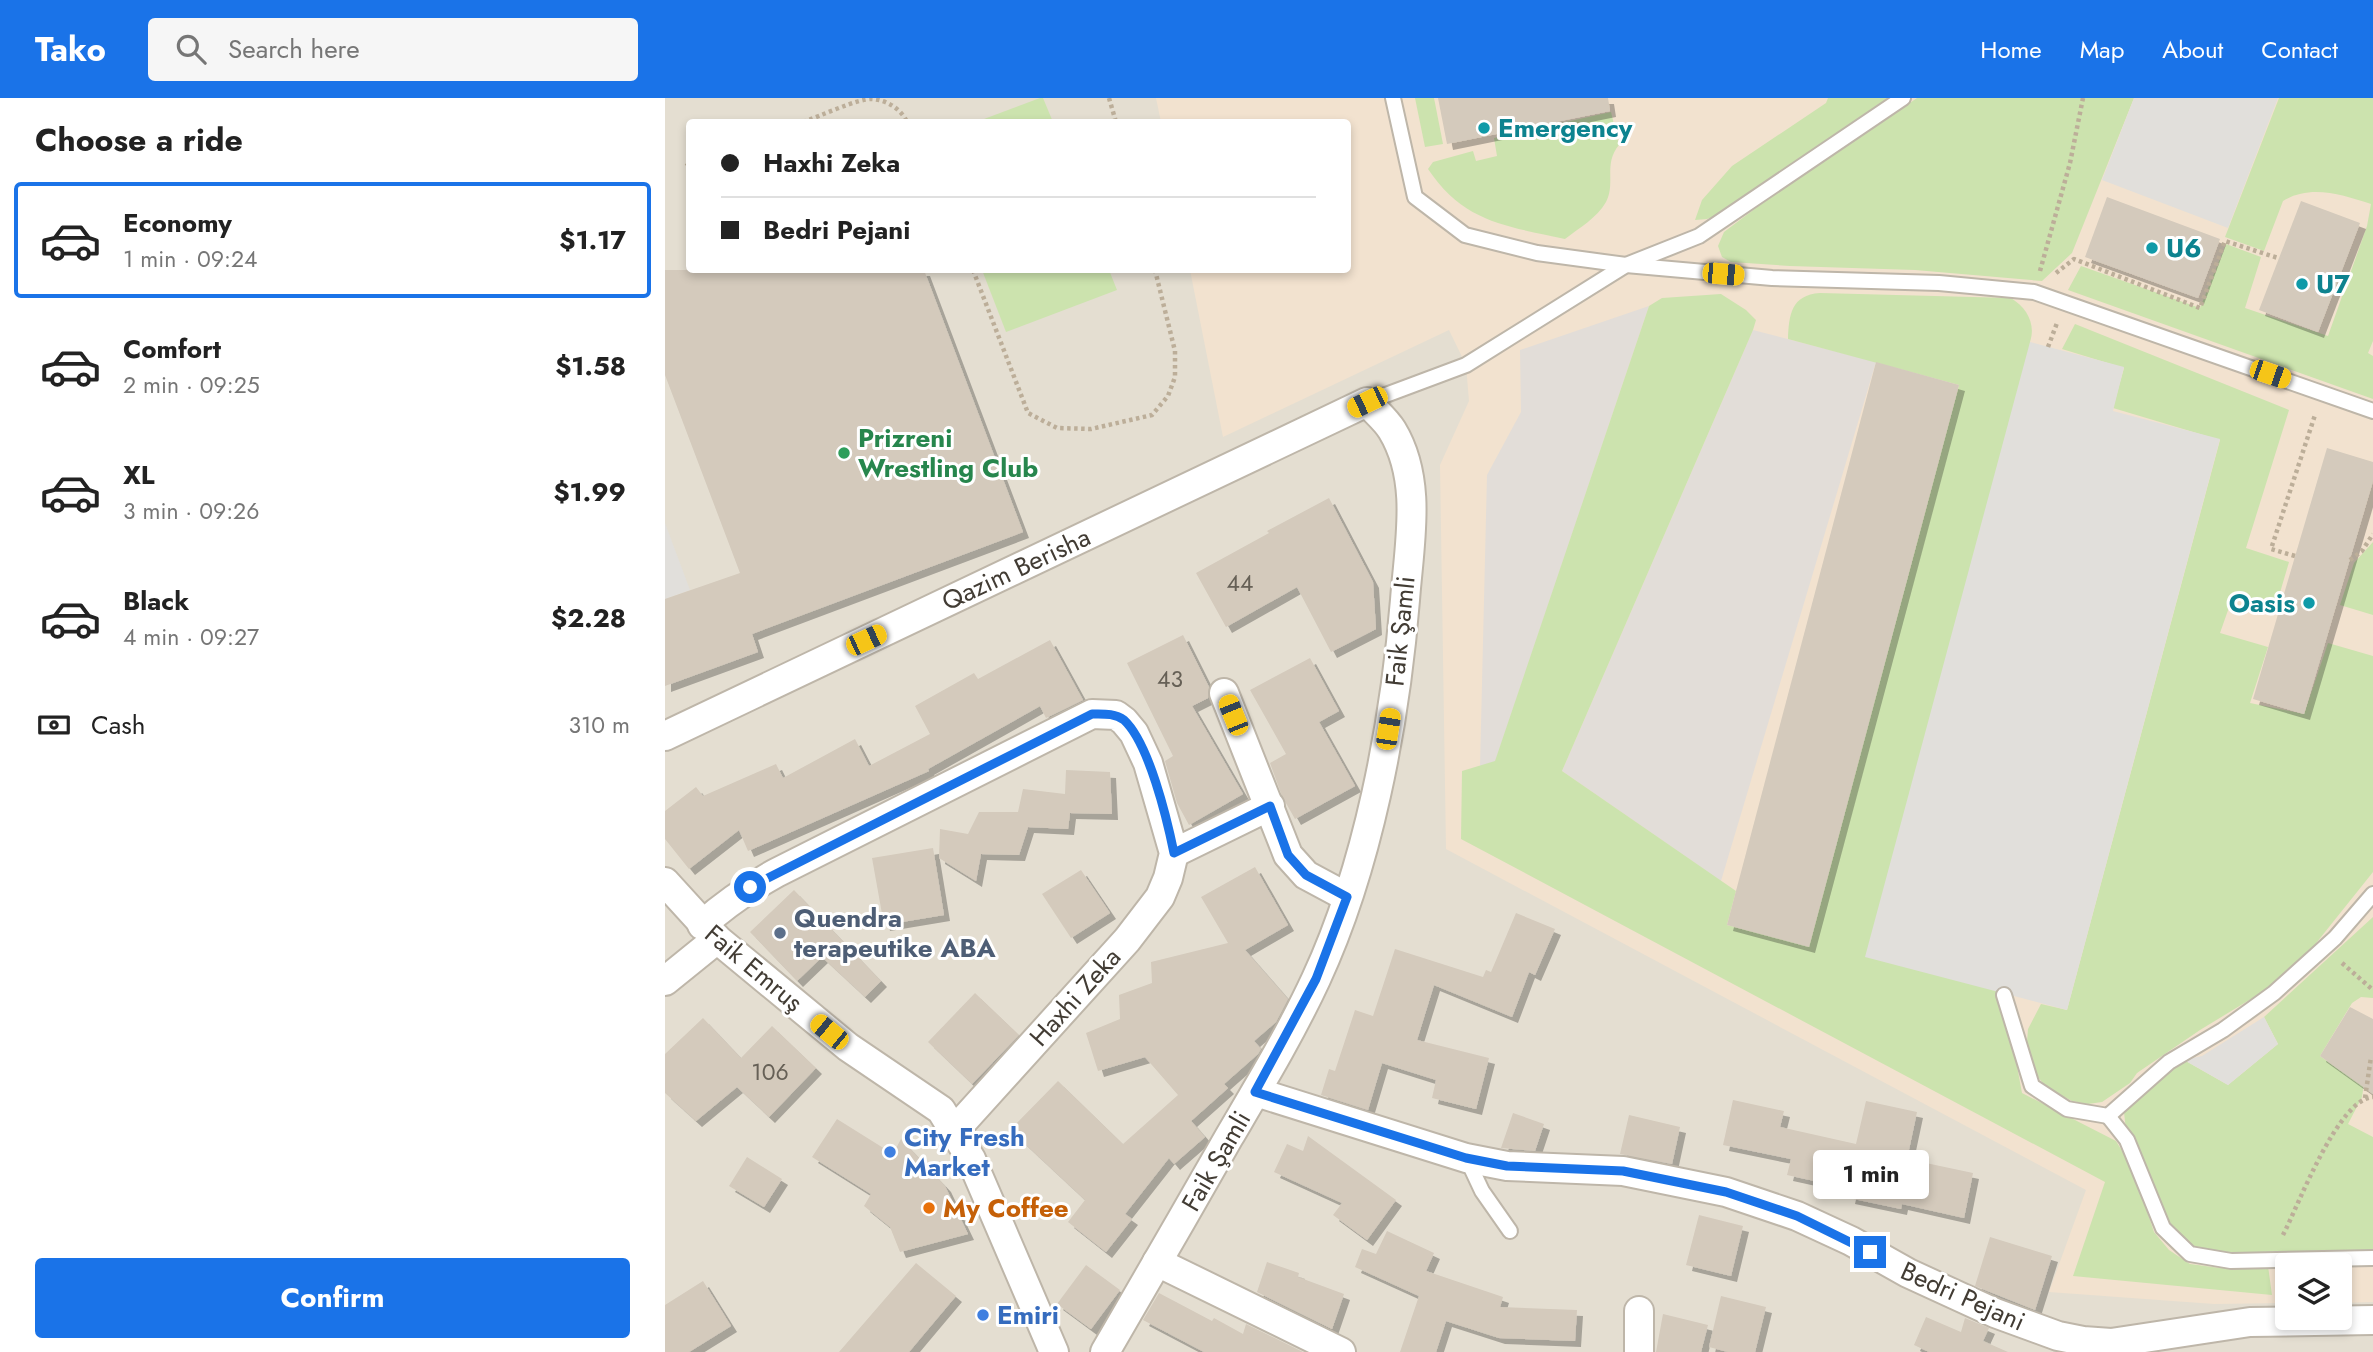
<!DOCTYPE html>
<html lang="en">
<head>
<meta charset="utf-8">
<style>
	body { margin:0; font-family:Jost,sans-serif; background:#f6f6f6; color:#222; height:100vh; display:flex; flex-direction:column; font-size:26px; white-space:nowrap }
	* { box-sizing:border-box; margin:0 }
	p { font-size:23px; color:#767676 }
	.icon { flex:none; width:38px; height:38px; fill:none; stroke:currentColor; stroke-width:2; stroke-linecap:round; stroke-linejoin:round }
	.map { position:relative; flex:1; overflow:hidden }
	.sheet { display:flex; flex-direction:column; background:#fff; width:665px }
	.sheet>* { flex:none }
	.top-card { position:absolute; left:21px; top:21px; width:665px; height:154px; border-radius:7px; box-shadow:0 4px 10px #0003; display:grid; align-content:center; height:154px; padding:0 35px; background:#fff }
	.tools { position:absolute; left:1610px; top:1155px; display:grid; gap:14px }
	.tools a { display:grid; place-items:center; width:77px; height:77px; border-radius:7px; background:#fff; box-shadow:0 4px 10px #0003; font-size:35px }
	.end { position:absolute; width:32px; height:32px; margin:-16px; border:9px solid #1a73e8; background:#fff; box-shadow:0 0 0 4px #fff }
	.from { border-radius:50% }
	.bubble { position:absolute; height:49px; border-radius:7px; background:#fff; box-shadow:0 4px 10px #0003; font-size:23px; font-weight:700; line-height:49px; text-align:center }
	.car { position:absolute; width:21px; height:42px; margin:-21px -10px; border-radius:9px; box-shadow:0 0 5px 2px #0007; background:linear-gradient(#f5c518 24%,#345 0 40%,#f5c518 0 76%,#345 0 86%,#f5c518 0) }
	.top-card b { display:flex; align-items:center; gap:24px; height:66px; font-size:26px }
	.top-card b+b { border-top:2px solid #e0e0e0 }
	.top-card i { width:18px; height:18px; background:#222 }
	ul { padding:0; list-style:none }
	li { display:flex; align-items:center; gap:21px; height:116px; margin:0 14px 10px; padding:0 21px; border:4px solid transparent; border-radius:7px }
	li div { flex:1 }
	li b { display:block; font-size:26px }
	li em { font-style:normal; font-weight:700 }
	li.selected { border-color:#1a73e8 }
	li>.icon { width:63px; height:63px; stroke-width:1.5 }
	h2 { padding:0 35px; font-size:32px; line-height:84px }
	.pay { display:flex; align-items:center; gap:18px; height:77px; padding:0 35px; font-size:26px }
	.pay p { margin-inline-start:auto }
	.cta { display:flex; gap:14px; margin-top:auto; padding:14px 35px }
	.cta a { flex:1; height:80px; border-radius:7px; background:#1a73e8; color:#fff; font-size:28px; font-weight:700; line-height:80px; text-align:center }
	header { display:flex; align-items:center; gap:42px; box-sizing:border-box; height:98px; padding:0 35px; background:#1a73e8; color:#fff }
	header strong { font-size:33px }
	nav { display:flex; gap:38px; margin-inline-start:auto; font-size:24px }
	.search { width:490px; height:63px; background:#f6f6f6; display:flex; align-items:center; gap:18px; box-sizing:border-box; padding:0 24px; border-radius:7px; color:#767676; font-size:26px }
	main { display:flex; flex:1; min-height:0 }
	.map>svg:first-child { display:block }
	.residential { fill:#e4ded1; fill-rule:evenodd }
	.commercial { fill:#f2e2cf }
	.industrial { fill:#e2ddd8 }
	.green { fill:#cce3ae }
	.parking { fill:#e1dfdb }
	.building { fill:#d4cabc; filter:url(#shadow) }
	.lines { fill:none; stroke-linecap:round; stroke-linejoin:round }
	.service-casing { stroke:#beb6a9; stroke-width:18 }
	.minor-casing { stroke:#beb6a9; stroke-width:32 }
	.path { stroke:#bcae99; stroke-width:4.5; stroke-dasharray:3.5 3.5; stroke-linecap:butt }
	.service { stroke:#fff; stroke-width:14 }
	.minor { stroke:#fff; stroke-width:28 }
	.route { stroke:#1a73e8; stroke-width:9 }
	.culture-dot { fill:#0f9aa8; stroke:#fff; stroke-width:2.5 }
	.leisure-dot { fill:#2e9e5b; stroke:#fff; stroke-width:2.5 }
	.service-dot { fill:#5c6f8a; stroke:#fff; stroke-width:2.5 }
	.shop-dot { fill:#3f7fe0; stroke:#fff; stroke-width:2.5 }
	.food-dot { fill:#e8710a; stroke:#fff; stroke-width:2.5 }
	.labels { text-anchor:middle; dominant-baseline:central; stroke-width:6; stroke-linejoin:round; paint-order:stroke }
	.number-label { font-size:23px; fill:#666056 }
	.culture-label { font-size:26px; font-weight:bold; fill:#0d838f; stroke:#fff; text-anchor:start }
	.leisure-label { font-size:26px; font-weight:bold; fill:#27864d; stroke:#fff; text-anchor:start }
	.street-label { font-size:26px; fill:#423c34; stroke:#fff }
	.service-label { font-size:26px; font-weight:bold; fill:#4e5e75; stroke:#fff; text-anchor:start }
	.shop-label { font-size:26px; font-weight:bold; fill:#366cbe; stroke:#fff; text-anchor:start }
	.food-label { font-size:26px; font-weight:bold; fill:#c56008; stroke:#fff; text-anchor:start }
</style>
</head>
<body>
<header>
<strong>Tako</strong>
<div class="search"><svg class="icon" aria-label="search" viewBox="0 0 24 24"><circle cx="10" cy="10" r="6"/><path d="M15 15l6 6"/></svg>Search here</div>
<nav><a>Home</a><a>Map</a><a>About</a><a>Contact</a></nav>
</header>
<main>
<section class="sheet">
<h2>Choose a ride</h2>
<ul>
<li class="selected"><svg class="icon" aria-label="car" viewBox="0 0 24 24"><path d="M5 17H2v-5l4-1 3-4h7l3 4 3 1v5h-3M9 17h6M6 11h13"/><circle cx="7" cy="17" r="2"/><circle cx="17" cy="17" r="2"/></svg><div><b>Economy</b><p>1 min · 09:24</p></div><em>$1.17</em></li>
<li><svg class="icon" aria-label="car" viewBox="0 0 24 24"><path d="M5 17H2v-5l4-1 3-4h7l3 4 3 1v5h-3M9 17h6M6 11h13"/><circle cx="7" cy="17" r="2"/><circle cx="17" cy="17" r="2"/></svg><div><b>Comfort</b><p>2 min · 09:25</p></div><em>$1.58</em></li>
<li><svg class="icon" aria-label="car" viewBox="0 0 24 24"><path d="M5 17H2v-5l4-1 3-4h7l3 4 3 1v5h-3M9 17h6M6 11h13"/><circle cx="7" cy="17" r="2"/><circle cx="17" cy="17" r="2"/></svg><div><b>XL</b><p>3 min · 09:26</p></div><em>$1.99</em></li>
<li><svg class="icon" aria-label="car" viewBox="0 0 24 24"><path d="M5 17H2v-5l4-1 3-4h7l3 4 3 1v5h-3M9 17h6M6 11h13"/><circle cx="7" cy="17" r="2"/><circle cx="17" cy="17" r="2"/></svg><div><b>Black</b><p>4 min · 09:27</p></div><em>$2.28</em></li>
</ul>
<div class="pay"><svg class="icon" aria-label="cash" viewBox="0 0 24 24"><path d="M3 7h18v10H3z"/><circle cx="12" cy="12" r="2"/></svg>Cash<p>310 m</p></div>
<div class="cta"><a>Confirm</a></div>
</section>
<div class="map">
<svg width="1708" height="1254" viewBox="0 0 1708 1254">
	<defs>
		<filter id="shadow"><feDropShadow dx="6" dy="6" stdDeviation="0" flood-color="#0004"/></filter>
	</defs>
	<rect width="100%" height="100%" fill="#f0ece3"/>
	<path class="residential" d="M0 0H1708V1254H0ZM24 24H682V172H24ZM1622 1167H1675V1220H1622Z"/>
	<polygon class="commercial" points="491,0 1708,0 1708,1204 1675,1205 1675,1167 1622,1167 1622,1205 1549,1206 1384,1194 1421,1092 781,751 775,367 804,303 801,267 784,232 558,339 525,172 682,172 682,24 496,24"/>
	<g class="industrial">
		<polygon points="984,208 830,664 815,669 822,377 856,314 855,252"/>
		<polygon points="1088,232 1211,264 1056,783 897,673"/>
	</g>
	<g class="green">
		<polygon points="375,0 378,0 388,24 311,24"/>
		<polygon points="750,0 769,0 778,46 760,49"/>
		<polygon points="1163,0 1223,0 1050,118 1042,121 1030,122 1037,102 1067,68 1161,5"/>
		<polygon points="1252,0 1469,0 1407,155 1377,183 1250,172 1125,168 1066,164 1057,159 1053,148 1059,134 1145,69 1176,52"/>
		<path d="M1614 0H1708V243L1703 255 1708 258V301L1403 192 1416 168 1535 210 1561 146 1596 159 1580 210 1663 238 1702 128 1706 106C1677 97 1646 86 1618 103L1599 153 1560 139Z"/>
		<path d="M946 14 954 47C938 66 951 85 941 104 932 120 914 130 900 141 842 128 799 125 763 71L768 64 808 53 811 63 832 58 829 40Z"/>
		<polygon points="317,172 444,172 452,192 341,234"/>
		<path d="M1155 195 1346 200C1362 210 1371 226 1365 244L1333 895 1349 952 1357 995 1451 1043 1468 1071 1489 1134 1504 1152 1525 1166 1555 1170 1603 1168 1607 1197 1408 1178 1440 1084 796 741 797 673 830 663 984 208 997 200 1056 196 1081 212 1091 222 1088 232 897 673 1071 793 1062 827 1144 848 1294 287 1123 241C1124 217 1126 197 1155 195Z"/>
		<polygon points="1410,226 1624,312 1581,450 1624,464 1611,508 1568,498 1555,535 1603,549 1585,605 1639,616 1663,545 1708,558 1708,774 1648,849 1604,890 1535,932 1472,975 1465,985 1437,1004 1423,1006 1407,1003 1381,989 1369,974 1362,944 1363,931 1376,906 1402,912 1555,342 1448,310 1459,270 1397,251"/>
		<polygon points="1708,444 1708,517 1675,507 1689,465"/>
		<polygon points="1708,819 1708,900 1696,899 1687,905 1655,958 1676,973 1703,959 1697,999 1683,1026 1708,1039 1708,1157 1525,1156 1498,1130 1462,1042 1459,1014 1519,962 1563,987 1613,946 1599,919"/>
	</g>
	<g class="parking">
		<polygon points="1469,0 1613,0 1563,130 1437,82"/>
		<polygon points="1365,244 1459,269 1448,313 1555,341 1402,912 1200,859"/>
		<polygon points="0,425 25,492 0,501"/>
		<polygon points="1599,919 1613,946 1563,987 1519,962 1537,958"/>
	</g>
	<g class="building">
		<polygon points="773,0 943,0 945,13 782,46"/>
		<polygon points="1442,99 1555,141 1533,200 1420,159"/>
		<polygon points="1636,103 1695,125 1653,234 1594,212"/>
		<polygon points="0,172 259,172 358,434 87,536 93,554 0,588 0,501 75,475 0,277"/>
		<polygon points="1211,264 1294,287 1144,849 1062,827"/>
		<polygon points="1662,350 1708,364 1708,383 1639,616 1588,601"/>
		<polygon points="664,400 708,484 711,531 666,554 632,489 561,529 531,475 604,435 602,433"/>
		<polygon points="518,537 544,589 543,600 527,608 578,696 524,727 512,705 500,663 508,658 462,565"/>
		<polygon points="385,542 418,602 381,620 375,608 263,671 264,673 83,753 74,732 24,771 0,741 0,713 31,689 38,698 111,666 118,680 190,641 204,668 265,636 250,608 309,575 313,581"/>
		<polygon points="645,560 674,613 654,624 690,688 630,721 617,698 605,665 621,656 585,592"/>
		<polygon points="401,672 445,674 447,716 405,715 403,731 363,729 354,757 316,756 311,783 274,760 275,731 303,736 314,714 353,714 358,691 400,696"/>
		<polygon points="268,750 279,817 219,827 207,760"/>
		<polygon points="590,769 623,827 580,852 623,901 611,924 589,943 596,951 593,956 559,986 563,990 526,1023 540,1039 509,1066 504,1060 460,1116 467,1121 441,1154 403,1124 420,1102 345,1032 393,983 458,1046 513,997 480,959 433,973 421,935 455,921 454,897 487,885 486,864 563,845 536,799"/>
		<polygon points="416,772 445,815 406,840 377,796"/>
		<polygon points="129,792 216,883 200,899 157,859 132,883 85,834"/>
		<polygon points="851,815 890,831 870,877 864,874 847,919 769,887 752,942 824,960 811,1011 767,1000 771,982 717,965 703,1012 656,997 664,971 670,973 690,912 708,918 730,851 818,879 821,872 826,874"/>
		<polygon points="310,895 354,937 307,986 263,944"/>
		<polygon points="1685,909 1708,921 1708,996 1655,958"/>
		<polygon points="38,920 76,960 107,928 151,970 104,1019 72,989 31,1023 0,995 0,956"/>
		<polygon points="1068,1002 1119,1013 1115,1029 1191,1046 1201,1003 1252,1014 1242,1061 1308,1075 1299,1120 1237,1106 1236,1111 1184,1100 1186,1091 1122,1077 1126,1061 1058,1047"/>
		<polygon points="848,1015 879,1026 870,1053 836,1050"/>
		<polygon points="964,1017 1015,1029 1007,1066 955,1056"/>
		<polygon points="172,1021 228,1056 236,1041 280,1088 303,1136 235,1154 225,1129 199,1108 206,1096 147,1059"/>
		<polygon points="643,1038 731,1102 702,1142 668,1117 677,1105 609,1074 622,1046 638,1053"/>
		<polygon points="82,1059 117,1081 99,1109 64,1088"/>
		<polygon points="1034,1117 1078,1128 1066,1178 1021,1167"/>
		<polygon points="722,1133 769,1155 761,1173 838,1199 835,1209 912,1212 910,1243 834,1240 781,1223 771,1254 735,1254 754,1198 690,1169 697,1151 711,1156"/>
		<polygon points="1325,1139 1387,1158 1370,1212 1310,1188"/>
		<polygon points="602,1164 634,1175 633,1179 679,1196 667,1231 592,1194"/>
		<polygon points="251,1165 291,1198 254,1242 244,1254 174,1254"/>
		<polygon points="421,1167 455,1192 426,1231 392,1206"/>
		<polygon points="38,1183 66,1228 24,1254 0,1254 0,1207"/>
		<polygon points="494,1195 547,1223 549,1220 578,1236 581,1226 638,1254 539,1254 478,1222"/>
		<polygon points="1056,1198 1101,1209 1090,1254 1063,1254 1044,1249"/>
		<polygon points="998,1216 1043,1227 1036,1254 991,1254"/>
		<polygon points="1261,1219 1296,1234 1300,1220 1324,1230 1318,1243 1343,1254 1264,1254 1249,1247"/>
	</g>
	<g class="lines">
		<g class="service-casing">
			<g id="service">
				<polyline points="728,0 750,99 800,137 872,155 961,167 1107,180 1274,185 1369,194 1708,313"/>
				<polyline points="702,304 801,267 961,167 1034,138 1238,0"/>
				<polyline points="1339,897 1367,988 1402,1011 1443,1018 1504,964 1558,932 1609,895 1670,840 1708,796"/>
				<polyline points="1443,1018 1462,1042 1498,1130 1525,1156 1566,1163 1708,1160"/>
				<polyline points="802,1061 817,1093 845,1133"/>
			</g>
		</g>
		<g class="minor-casing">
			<g id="minor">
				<polyline points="559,595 623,757 641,777 682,799"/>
				<path d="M0 638 702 304C710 313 721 322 727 332 758 383 744 446 740 502 730 626 703 769 651 881 626 935 594 988 564 1039 523 1111 482 1182 440 1254"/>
				<polyline points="509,755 605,708"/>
				<polyline points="0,784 52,841 183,949 276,1012 306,1061 389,1254"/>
				<path d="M37 827C60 806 84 790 111 775L427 616 451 617 459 623 469 635 483 665 509 755 503 780 495 799 462 842 290 1032"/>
				<polyline points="0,883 52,841"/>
				<polyline points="591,994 801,1060 842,1068 958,1073 1061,1094 1132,1118 1186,1143 1243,1175 1330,1215 1393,1238 1418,1243 1446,1245 1585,1224 1708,1222"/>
				<polyline points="492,1164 676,1254"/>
				<polyline points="974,1254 974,1213"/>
			</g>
		</g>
		<g class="path">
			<polyline points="444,0 451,24"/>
			<path d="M138 24C153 19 194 0 207 1 222 2 236 11 242 24"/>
			<polyline points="21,68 24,66"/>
			<polyline points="308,172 363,315 392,330 426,331 487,317 503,298 510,279 510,253 490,172"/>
			<polyline points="1375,173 1405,65 1418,0"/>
			<polyline points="1391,175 1409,161 1535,210 1560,143 1613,160"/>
			<polyline points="1383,249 1392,225"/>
			<polyline points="1630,458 1606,451 1650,317"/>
			<polyline points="1685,462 1697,453 1708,436"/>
			<polyline points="1677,865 1708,892"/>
			<polyline points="1700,1000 1706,959"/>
			<path d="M1618 1137C1634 1106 1673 1001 1708 999"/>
		</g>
		<use href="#service" class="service"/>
		<use href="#minor" class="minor"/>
	</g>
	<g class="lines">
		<path class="route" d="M85 789 427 616C438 616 450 615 459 622 484 645 502 721 509 755L605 708 623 757 641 777 682 799 651 881 590 994 801 1060 842 1068 958 1073 1061 1094 1132 1118 1205 1154"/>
	</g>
	<g class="culture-dot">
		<circle cx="819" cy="30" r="7"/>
		<circle cx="1487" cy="150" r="7"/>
		<circle cx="1637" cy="186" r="7"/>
		<circle cx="1644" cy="505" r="7"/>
	</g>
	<circle class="leisure-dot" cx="179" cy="355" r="7"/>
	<circle class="service-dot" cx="115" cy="835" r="7"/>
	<g class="shop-dot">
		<circle cx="225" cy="1054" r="7"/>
		<circle cx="318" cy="1217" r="7"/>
	</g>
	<circle class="food-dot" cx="264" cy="1110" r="7"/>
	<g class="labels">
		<g class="number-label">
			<text x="575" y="485">44</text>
			<text x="505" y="581">43</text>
			<text x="105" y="974">106</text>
		</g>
		<g class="culture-label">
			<text x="833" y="30">Emergency</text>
			<text x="1501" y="150">U6</text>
			<text x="1651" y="186">U7</text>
			<text x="1630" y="505" text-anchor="end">Oasis</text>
		</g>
		<g class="leisure-label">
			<text x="193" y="340">Prizreni<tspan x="193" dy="30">Wrestling Club</tspan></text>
		</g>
		<g class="street-label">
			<text transform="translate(351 471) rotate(-25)">Qazim Berisha</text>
			<text transform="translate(735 533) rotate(-84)">Faik Şamli</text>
			<text transform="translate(89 870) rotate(40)">Faik Emruş</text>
			<text transform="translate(410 899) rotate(-48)">Haxhi Zeka</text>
			<text transform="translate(551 1063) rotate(-60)">Faik Şamli</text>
			<text transform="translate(1298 1198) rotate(24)">Bedri Pejani</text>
		</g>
		<g class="service-label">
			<text x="129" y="820">Quendra<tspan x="129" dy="30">terapeutike ABA</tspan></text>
		</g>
		<g class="shop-label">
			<text x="239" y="1039">City Fresh<tspan x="239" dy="30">Market</tspan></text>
			<text x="332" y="1217">Emiri</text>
		</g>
		<g class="food-label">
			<text x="278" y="1110">My Coffee</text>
		</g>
	</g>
</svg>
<div class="tools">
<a><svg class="icon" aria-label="layers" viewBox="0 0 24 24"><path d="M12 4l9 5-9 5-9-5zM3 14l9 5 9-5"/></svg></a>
</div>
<i class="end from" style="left:85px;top:789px"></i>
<i class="end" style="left:1205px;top:1154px"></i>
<div class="bubble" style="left:1148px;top:1052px;width:116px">1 min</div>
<i class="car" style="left:1058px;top:176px;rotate:95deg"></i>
<i class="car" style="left:1605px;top:276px;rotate:109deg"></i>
<i class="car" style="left:702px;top:304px;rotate:244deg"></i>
<i class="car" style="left:201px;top:542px;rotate:65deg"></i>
<i class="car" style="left:568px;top:617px;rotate:338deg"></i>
<i class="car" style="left:723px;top:631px;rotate:9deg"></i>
<i class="car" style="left:164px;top:934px;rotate:309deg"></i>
<div class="top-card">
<b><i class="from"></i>Haxhi Zeka</b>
<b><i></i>Bedri Pejani</b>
</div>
</div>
</main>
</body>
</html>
